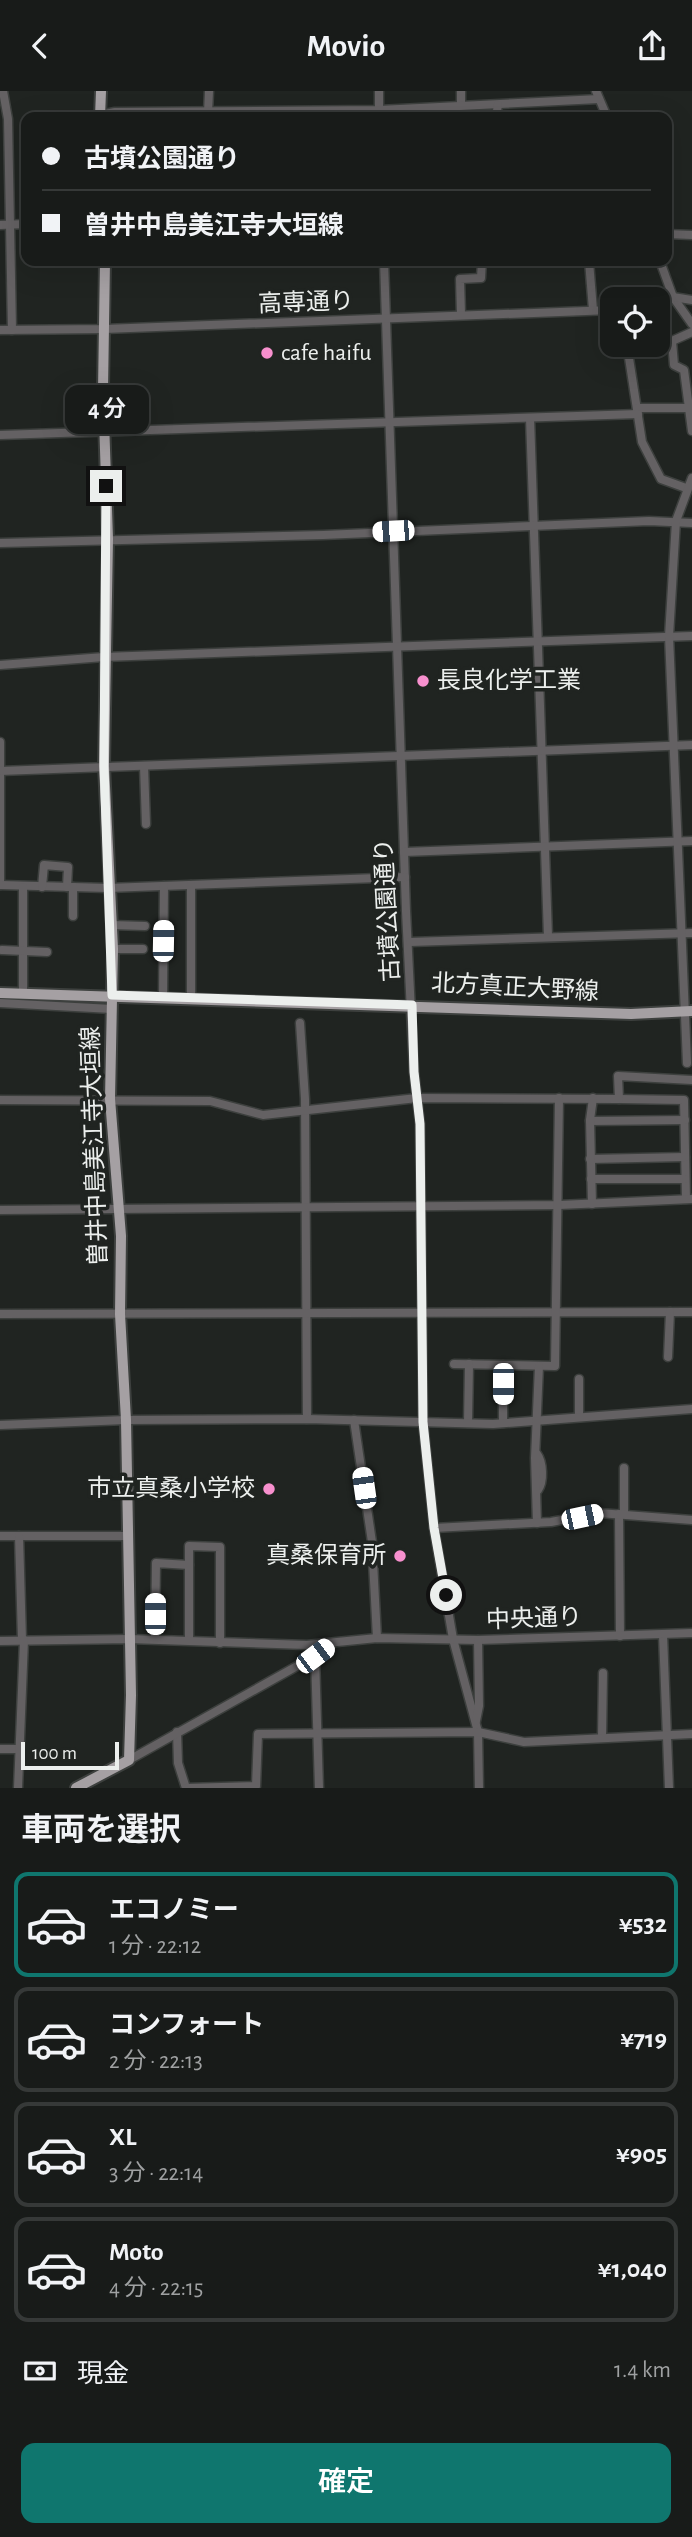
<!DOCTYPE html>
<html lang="ja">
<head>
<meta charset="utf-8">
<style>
	body { margin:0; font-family:"Alegreya Sans","Noto Sans JP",sans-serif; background:#252826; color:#f1f3f6; height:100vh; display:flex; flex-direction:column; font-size:26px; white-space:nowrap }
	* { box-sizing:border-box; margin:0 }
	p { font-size:23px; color:#9fa1a2 }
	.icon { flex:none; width:38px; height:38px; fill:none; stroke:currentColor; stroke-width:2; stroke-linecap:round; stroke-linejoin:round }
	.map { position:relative; height:1697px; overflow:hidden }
	.drawer { display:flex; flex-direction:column; background:#181b19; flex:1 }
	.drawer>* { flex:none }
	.hud { position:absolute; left:21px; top:21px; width:651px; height:154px; border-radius:14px; box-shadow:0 7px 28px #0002,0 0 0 2px #363938; display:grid; align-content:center; height:154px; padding:0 21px; background:#181b19 }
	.fabs { position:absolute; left:600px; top:196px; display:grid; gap:14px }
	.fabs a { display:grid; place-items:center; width:70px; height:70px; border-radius:14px; background:#181b19; box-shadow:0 7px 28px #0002,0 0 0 2px #363938; font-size:35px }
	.scale { position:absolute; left:21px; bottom:18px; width:98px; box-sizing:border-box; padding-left:7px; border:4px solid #ecefed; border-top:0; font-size:19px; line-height:24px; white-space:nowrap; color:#ecefed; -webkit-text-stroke:5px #202421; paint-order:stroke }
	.end { position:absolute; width:32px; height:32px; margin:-16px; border:9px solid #ecefed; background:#111; box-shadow:0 0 0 4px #111 }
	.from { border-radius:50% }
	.bubble { position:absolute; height:49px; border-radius:14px; background:#181b19; box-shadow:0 7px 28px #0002,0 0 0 2px #363938; font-size:23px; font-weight:600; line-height:49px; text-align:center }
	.car { position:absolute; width:21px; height:42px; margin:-21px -10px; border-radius:9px; box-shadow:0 0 5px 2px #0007; background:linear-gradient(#fff 24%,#345 0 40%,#fff 0 76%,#345 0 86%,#fff 0) }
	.hud b { display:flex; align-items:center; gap:24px; height:66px; font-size:26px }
	.hud b+b { border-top:2px solid #363938 }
	.hud i { width:18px; height:18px; background:#f1f3f6 }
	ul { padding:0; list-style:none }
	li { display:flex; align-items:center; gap:21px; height:105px; margin:0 14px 10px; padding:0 7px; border:4px solid #363938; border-radius:14px }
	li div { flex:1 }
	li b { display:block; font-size:26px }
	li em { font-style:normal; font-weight:600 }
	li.on { border-color:#0f766e }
	li>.icon { width:63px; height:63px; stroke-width:1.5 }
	h2 { padding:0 21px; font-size:32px; line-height:84px }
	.pay { display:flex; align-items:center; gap:18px; height:77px; padding:0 21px; font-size:26px }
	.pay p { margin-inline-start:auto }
	.cta { display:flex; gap:14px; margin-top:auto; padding:14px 21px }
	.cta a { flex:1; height:80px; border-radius:14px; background:#0f766e; color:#fff; font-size:28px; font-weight:600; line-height:80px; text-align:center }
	header { display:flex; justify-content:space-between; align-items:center; height:91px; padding:0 21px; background:#181b19; font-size:32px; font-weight:600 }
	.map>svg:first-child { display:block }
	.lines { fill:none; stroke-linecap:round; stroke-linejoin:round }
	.minor-casing { stroke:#3d403e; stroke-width:11 }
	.major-casing { stroke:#3d403e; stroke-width:14 }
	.minor { stroke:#646163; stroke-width:8 }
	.major { stroke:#a5a0a3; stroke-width:10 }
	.route { stroke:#ecefed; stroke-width:9 }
	.poi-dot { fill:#f790ce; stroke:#202421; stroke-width:2.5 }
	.labels { text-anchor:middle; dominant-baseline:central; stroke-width:7; stroke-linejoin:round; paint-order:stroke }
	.street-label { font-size:24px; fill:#ecefed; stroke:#202421 }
	.poi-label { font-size:24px; fill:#ecefed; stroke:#202421; text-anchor:start }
</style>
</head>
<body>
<header><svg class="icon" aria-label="back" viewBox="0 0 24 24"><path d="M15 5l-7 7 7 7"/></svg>Movio<svg class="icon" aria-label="share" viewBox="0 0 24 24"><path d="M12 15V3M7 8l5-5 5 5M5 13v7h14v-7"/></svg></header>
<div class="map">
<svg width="692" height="1697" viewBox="0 0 692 1697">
	<rect width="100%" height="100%" fill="#202421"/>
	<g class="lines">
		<g class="minor-casing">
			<g id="minor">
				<polyline points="3,0 8,28 12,239"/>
				<polyline points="379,0 379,26"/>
				<polyline points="596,0 607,26"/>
				<polyline points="461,14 461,0"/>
				<polyline points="208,22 209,0"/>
				<polyline points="100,24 115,21 379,19 599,8"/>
				<polyline points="496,26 498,14"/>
				<polyline points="0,134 26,133"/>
				<polyline points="667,143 692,144"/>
				<polyline points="384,170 406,820 414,981 420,1033 423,1331 434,1437 453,1548 478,1641 479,1697"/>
				<polyline points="589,170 593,219"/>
				<polyline points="660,170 673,206 692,233"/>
				<polyline points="658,209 673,206 692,209"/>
				<polyline points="461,223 460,188 481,187 482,170"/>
				<polyline points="0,239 104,238 612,219"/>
				<polyline points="692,241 672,250 674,274 684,279 692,340"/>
				<polyline points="627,254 642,351 661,388 686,397"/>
				<polyline points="637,317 692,317"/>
				<polyline points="530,327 548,845"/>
				<polyline points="0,344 638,323"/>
				<polyline points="0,452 323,444 649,430 692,432"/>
				<polyline points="0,574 104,566 692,545"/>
				<polyline points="0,651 0,794"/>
				<polyline points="144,675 146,733"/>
				<polyline points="0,680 692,654"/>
				<polyline points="404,761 692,750"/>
				<polyline points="1,794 108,797 405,786"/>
				<polyline points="23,796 23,902"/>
				<polyline points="42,796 44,774 68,776 67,796"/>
				<polyline points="73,796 73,825"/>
				<polyline points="111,834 145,835"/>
				<polyline points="410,851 692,842"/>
				<polyline points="113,858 143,858"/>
				<polyline points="2,859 47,861"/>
				<polyline points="163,906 164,795"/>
				<polyline points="191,907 191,794"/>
				<polyline points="0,912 112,918"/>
				<polyline points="300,932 305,1008 307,1328"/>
				<polyline points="687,972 669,545 676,430 692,387"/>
				<polyline points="619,1008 684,1009 686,1108"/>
				<polyline points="0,1009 210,1010 263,1024 417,1007 619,1008 618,985 692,989"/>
				<polyline points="590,1030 685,1029"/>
				<polyline points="590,1068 685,1066"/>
				<polyline points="591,1088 685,1088"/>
				<polyline points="592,1113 590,1029 593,1007"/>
				<polyline points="0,1119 559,1114 692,1108"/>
				<polyline points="0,1223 692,1221"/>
				<polyline points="668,1266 670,1221"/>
				<polyline points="454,1273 555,1275 559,1007"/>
				<polyline points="579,1326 579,1288"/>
				<polyline points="354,1329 372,1451 377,1547"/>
				<polyline points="468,1332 469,1273"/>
				<polyline points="503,1332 503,1274"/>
				<polyline points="0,1334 126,1329 307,1328 493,1333 692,1318"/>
				<path d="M537 1363C543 1371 544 1391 538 1399"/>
				<polyline points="624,1377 624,1422"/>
				<polyline points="619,1423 620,1545"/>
				<polyline points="537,1432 535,1367 539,1275"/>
				<polyline points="434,1437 551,1431 599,1422 692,1429"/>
				<polyline points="0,1445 127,1445"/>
				<polyline points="19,1445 22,1549"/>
				<polyline points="663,1544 669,1697"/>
				<polyline points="155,1548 156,1472 189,1474"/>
				<polyline points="189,1549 189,1455 220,1456 220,1552"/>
				<polyline points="0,1550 129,1548 307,1554 377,1547 478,1549 692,1542"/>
				<polyline points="315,1565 319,1697"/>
				<polyline points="476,1630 479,1615 478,1549"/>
				<polyline points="177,1641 178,1672 186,1697"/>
				<polyline points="602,1646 603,1582"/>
				<polyline points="0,1658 17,1658"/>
				<polyline points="129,1669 315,1565 333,1552"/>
				<polyline points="18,1697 24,1549"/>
				<polyline points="186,1697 256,1695 258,1643 478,1641 524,1651 692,1643"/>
			</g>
		</g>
		<g class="major-casing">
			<g id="major">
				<polyline points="100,26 101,0"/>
				<polyline points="0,902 631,923 692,920"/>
				<polyline points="76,1697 129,1669 131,1604 126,1329 120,1223 121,1145 110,1008 113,858 104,675 108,448 103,299 105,170"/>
			</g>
		</g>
		<use href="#minor" class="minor"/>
		<use href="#major" class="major"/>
	</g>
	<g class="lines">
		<polyline class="route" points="106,395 104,675 112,904 412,914 414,981 420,1033 423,1331 434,1437 446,1504"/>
	</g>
	<g class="poi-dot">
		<circle cx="267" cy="262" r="7"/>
		<circle cx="423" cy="590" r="7"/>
		<circle cx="269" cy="1398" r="7"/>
		<circle cx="400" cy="1465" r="7"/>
	</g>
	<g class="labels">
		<g class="street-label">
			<text transform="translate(306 212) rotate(-2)">高専通り</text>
			<text transform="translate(388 819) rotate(-93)">古墳公園通り</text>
			<text transform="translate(515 897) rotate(3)">北方真正大野線</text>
			<text transform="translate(95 1055) rotate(-92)">曽井中島美江寺大垣線</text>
			<text transform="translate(534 1528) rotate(-2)">中央通り</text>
		</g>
		<g class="poi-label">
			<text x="281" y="262">cafe haifu</text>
			<text x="437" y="590">長良化学工業</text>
			<text x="255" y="1398" text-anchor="end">市立真桑小学校</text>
			<text x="386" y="1465" text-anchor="end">真桑保育所</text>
		</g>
	</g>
</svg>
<div class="fabs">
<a><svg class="icon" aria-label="locate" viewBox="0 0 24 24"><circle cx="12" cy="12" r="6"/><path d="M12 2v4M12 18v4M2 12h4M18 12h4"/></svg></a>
</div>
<div class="scale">100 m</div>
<i class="end from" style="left:446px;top:1504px"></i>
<i class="end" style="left:106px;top:395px"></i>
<div class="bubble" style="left:65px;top:294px;width:84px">4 分</div>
<i class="car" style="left:393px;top:440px;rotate:267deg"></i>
<i class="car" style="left:163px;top:850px;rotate:1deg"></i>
<i class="car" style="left:503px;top:1293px;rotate:180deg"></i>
<i class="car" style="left:364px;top:1397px;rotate:352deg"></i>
<i class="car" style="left:582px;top:1426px;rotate:78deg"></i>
<i class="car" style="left:155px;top:1523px;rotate:0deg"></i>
<i class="car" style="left:315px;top:1565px;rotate:53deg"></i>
<div class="hud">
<b><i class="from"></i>古墳公園通り</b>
<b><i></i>曽井中島美江寺大垣線</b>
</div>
</div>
<section class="drawer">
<h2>車両を選択</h2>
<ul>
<li class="on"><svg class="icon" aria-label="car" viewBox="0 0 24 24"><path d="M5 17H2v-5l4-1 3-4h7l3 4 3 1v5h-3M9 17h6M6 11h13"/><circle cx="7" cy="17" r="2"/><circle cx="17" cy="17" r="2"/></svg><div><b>エコノミー</b><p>1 分 · 22:12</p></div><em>¥532</em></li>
<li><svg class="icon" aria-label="car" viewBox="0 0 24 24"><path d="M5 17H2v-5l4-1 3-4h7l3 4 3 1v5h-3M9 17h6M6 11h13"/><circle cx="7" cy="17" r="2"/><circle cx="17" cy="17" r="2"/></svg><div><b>コンフォート</b><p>2 分 · 22:13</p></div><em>¥719</em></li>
<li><svg class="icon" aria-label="car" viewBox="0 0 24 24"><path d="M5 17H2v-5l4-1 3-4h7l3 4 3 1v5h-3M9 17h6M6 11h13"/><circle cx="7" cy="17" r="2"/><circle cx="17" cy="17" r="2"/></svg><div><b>XL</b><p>3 分 · 22:14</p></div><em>¥905</em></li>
<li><svg class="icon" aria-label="car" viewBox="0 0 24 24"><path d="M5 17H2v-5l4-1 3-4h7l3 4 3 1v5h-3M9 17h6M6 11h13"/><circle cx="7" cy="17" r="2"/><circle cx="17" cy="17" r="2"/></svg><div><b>Moto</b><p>4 分 · 22:15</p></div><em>¥1,040</em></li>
</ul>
<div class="pay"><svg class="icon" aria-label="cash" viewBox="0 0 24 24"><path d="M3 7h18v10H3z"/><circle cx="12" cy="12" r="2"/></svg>現金<p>1.4 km</p></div>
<div class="cta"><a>確定</a></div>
</section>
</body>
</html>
